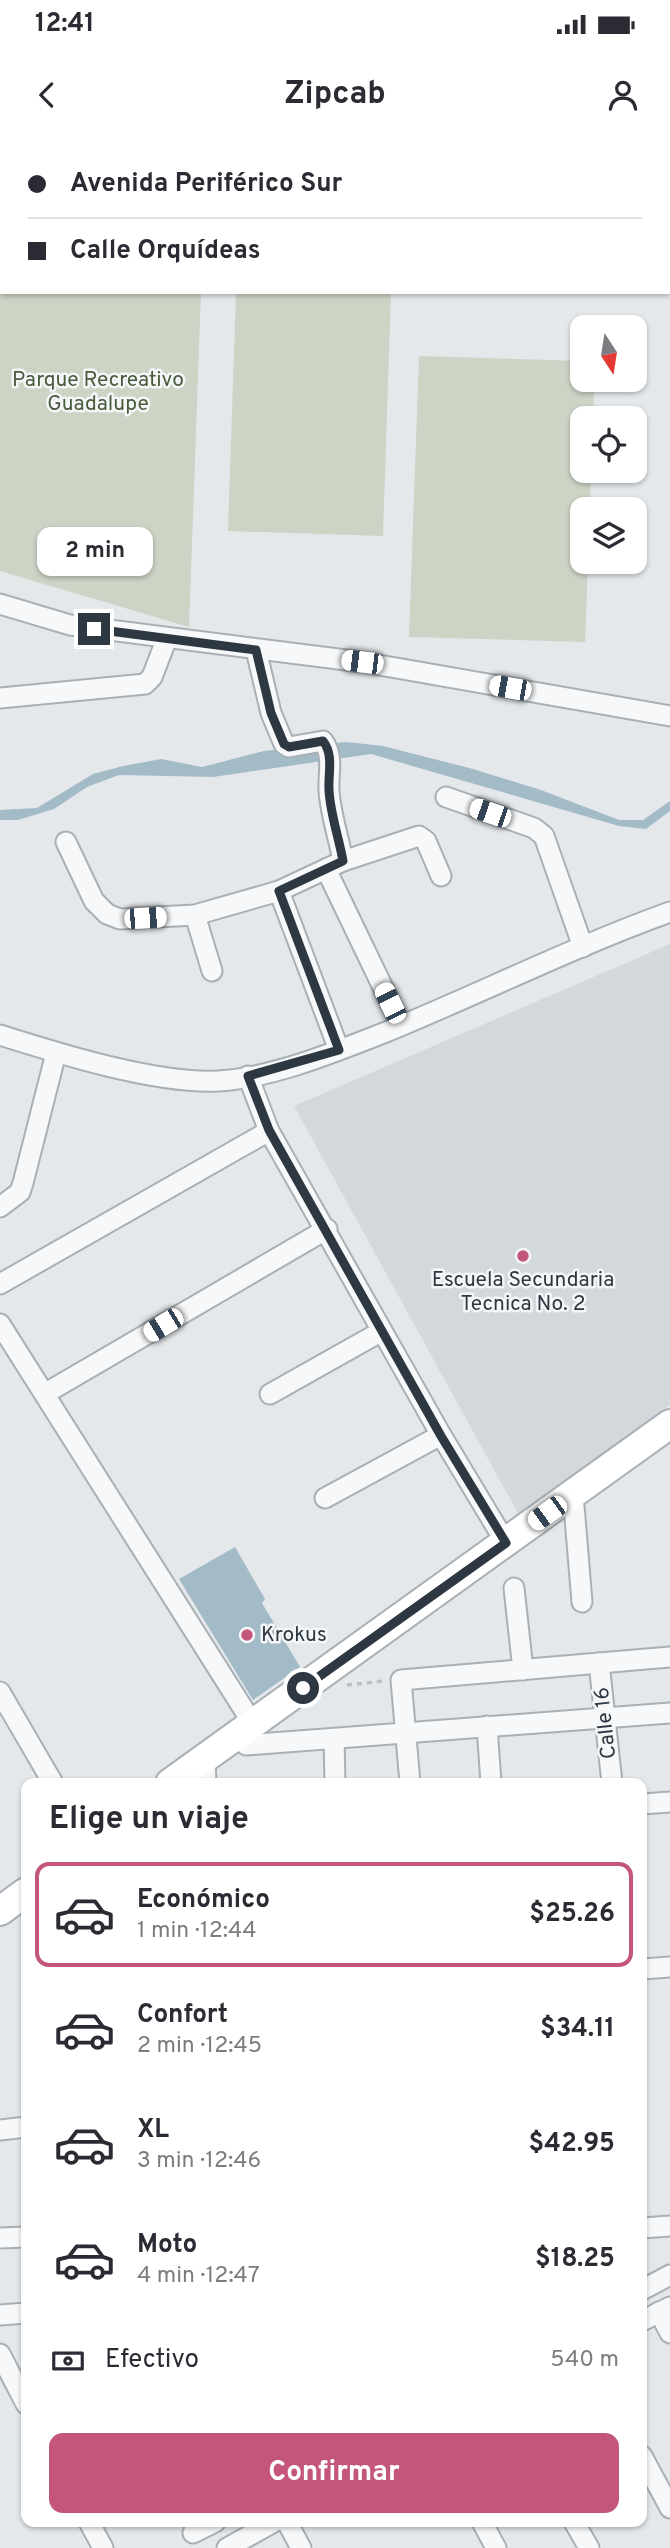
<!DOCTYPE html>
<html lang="es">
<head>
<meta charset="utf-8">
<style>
	body { margin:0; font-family:Overpass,sans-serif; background:#f7f7f7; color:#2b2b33; height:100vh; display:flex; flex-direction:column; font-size:26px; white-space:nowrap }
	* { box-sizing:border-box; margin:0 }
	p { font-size:23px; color:#7c7c81 }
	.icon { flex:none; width:38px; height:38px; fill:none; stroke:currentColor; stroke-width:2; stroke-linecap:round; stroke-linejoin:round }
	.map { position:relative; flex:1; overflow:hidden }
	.side { position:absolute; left:21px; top:1638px; width:626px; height:749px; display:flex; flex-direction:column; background:#fff; border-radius:14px; box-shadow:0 2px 5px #0004 }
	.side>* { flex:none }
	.top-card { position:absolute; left:0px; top:0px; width:670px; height:154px; box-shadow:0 2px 5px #0004; display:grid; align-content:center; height:154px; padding:0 28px; background:#fff }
	.needle { width:46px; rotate:168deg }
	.fabs { position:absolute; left:570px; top:175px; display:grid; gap:14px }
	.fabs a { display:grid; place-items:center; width:77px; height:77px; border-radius:14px; background:#fff; box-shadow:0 2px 5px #0004; font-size:35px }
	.end { position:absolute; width:32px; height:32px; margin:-16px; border:9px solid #2d3842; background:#fff; box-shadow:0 0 0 4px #fff }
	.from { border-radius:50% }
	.bubble { position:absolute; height:49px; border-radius:14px; background:#fff; box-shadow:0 2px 5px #0004; font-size:23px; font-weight:700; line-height:49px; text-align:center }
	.car { position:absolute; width:21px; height:42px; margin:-21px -10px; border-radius:9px; box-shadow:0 0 5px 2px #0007; background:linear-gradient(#fff 24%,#345 0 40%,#fff 0 76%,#345 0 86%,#fff 0) }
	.top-card b { display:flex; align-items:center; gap:24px; height:66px; font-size:26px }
	.top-card b+b { border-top:2px solid #e1e1e2 }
	.top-card i { width:18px; height:18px; background:#2b2b33 }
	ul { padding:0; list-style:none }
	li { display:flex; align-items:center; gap:21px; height:105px; margin:0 14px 10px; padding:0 14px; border:4px solid transparent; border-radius:14px }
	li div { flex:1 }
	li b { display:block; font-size:26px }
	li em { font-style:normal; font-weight:700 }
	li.selected { border-color:#c3567a }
	li>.icon { width:63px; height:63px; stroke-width:1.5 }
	h2 { padding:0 28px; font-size:32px; line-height:84px }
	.pay { display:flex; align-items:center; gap:18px; height:77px; padding:0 28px; font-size:26px }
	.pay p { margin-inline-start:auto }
	.action { display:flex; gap:14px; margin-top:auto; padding:14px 28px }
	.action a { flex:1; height:80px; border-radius:14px; background:#c3567a; color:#fff; font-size:28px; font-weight:700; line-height:80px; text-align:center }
	.status { display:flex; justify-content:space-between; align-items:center; height:49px; padding:0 35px; background:#fff; direction:ltr }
	.status svg { height:19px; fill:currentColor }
	header { display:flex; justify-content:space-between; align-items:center; height:91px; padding:0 28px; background:#fff; font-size:32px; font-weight:700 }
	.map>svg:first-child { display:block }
	.built { fill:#d3d8dc }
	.green { fill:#ccd4c6 }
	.water { fill:#a3bbc7 }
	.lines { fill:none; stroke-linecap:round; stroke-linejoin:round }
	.lane-casing { stroke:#a9b0b5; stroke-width:13 }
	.street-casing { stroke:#a9b0b5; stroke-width:23 }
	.secondary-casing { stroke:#a9b0b5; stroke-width:32 }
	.path { stroke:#babec2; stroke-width:3.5; stroke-dasharray:5 5; stroke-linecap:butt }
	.lane { stroke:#f7f8f9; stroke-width:10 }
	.street { stroke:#f7f8f9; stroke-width:19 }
	.secondary { stroke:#fff; stroke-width:28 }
	.route { stroke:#2d3842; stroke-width:9 }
	.poi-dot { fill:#c3567a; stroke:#f4f6f8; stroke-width:2.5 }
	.labels { text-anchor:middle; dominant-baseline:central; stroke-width:5; stroke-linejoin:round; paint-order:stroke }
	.park-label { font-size:21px; fill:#485c3c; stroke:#f4f6f8 }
	.poi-label { font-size:21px; fill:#2d3842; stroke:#f4f6f8 }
	.street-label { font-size:21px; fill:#2d3842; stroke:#f4f6f8 }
</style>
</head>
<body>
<div class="status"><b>12:41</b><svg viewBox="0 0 49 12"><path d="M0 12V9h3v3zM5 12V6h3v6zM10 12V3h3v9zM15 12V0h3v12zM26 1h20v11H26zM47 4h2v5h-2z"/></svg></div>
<header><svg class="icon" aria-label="back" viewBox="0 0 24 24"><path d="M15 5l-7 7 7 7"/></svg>Zipcab<svg class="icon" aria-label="person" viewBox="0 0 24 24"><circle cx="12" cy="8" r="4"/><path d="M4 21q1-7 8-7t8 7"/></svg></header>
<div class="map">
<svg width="670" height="2408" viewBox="0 0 670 2408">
	<rect width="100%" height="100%" fill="#e4e8eb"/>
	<polygon class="built" points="670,804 670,1265 519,1375 294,966"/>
	<g class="green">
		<polygon points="0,0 206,0 2,2 2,152 201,152 189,487 0,431"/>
		<polygon points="236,152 391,152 383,396 228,391"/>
		<polygon points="419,216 583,221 583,240 594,240 593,278 583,278 583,331 591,331 590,369 583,369 583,422 588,422 585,502 409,497"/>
	</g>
	<g class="water">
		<polygon points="346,602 383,606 473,629 541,650 619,680 643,680 670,661 670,671 646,689 619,686 371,614 213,637 119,635 87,647 54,669 18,680 0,680 0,670 37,668 93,634 123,626 161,619 202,627 264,611"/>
		<polygon points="235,1407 265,1459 262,1463 300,1527 253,1560 179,1439"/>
	</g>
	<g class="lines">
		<g class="lane-casing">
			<g id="lane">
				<polyline points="222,2 222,0"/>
				<polyline points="0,91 2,91"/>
			</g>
		</g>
		<g class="street-casing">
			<g id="street">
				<polyline points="0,464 70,485 362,522 670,576"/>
				<path d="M256 510 271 573 284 604 289 607 323 601C334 616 328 633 329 650 330 673 339 698 343 721"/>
				<polyline points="0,558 145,544 152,537 167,498"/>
				<polyline points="446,657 534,688 544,696 583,807"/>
				<polyline points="66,702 94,761 107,774 120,779 195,775 279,751 343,721 419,696 426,701 441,736"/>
				<polyline points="326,729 401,885"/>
				<polyline points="279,751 339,910"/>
				<polyline points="195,775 212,831"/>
				<path d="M0 895C60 914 156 944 218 941 272 938 335 912 386 892 481 853 573 807 670 772"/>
				<polyline points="248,936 269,991 441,1295 506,1403"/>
				<polyline points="0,1067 20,1052 23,1043 56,913"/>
				<polyline points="0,1144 269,991"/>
				<polyline points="0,1184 253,1584"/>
				<polyline points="46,1253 327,1089"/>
				<polyline points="270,1254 382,1191"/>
				<polyline points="325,1358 441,1295"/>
				<polyline points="574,1366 582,1462"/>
				<polyline points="514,1448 523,1530"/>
				<polyline points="599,1523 612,1643"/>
				<polyline points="0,1552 53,1643"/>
				<polyline points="487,1586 491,1643"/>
				<polyline points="334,1599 335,1643"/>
				<polyline points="246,1605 670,1573"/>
				<polyline points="205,1617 206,1643"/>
				<polyline points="410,1643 401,1540 670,1517"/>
				<polyline points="642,1664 670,1662"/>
				<polyline points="642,1829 670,1827"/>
				<polyline points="0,1990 26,1987"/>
				<polyline points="642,2088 670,2086"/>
				<polyline points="0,2098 26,2097"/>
				<polyline points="642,2150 670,2135"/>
				<polyline points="659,2172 670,2193"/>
				<polyline points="0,2175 26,2173"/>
				<polyline points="642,2181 670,2167"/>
				<polyline points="0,2214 26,2264"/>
				<polyline points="642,2316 670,2368"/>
				<polyline points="89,2382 103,2408"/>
				<polyline points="287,2382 301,2408"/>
				<polyline points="482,2382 496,2408"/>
				<polyline points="574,2382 589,2408"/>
				<polyline points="193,2393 215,2382"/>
				<polyline points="227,2408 274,2382"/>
			</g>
		</g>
		<g class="secondary-casing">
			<g id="secondary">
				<polyline points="170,1643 670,1284"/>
				<polyline points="0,1771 26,1752"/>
			</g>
		</g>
		<polyline class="path" points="347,1545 385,1541"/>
		<use href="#lane" class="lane"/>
		<use href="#street" class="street"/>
		<use href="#secondary" class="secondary"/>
	</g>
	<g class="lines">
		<path class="route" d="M94 489 256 510 271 573 284 604 289 607 323 601C334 615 328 633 329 650 330 673 339 698 343 721L279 751 339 910 248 936 269 990 441 1296 506 1403 303 1548"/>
	</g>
	<g class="poi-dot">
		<circle cx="523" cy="1116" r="7"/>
		<circle cx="247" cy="1495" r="7"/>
	</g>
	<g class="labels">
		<g class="park-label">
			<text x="98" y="240">Parque Recreativo<tspan x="98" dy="24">Guadalupe</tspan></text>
		</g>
		<g class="poi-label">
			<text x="523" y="1140">Escuela Secundaria<tspan x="523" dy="24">Tecnica No. 2</tspan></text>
			<text x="261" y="1495" text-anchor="start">Krokus</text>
		</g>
		<g class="street-label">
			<text transform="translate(606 1583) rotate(-96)">Calle 16</text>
		</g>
	</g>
</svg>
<div class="fabs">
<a><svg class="needle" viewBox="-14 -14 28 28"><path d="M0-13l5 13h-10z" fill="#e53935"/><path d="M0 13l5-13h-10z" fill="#7c7c81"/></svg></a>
<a><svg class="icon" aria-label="locate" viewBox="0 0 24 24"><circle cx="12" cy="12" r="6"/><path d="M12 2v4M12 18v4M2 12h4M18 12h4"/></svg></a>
<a><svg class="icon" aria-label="layers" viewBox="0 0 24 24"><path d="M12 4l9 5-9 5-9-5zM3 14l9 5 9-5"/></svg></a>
</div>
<i class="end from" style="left:303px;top:1548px"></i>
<i class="end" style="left:94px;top:489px"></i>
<div class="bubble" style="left:37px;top:387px;width:116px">2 min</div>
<i class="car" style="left:362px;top:522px;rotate:277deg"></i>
<i class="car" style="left:510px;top:548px;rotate:280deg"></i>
<i class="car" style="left:490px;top:673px;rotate:289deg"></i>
<i class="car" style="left:145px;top:778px;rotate:87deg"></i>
<i class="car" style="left:390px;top:863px;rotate:334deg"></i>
<i class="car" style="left:163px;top:1185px;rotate:239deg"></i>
<i class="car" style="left:547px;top:1373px;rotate:234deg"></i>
<div class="top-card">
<b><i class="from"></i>Avenida Periférico Sur</b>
<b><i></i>Calle Orquídeas</b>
</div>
<section class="side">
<h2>Elige un viaje</h2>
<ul>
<li class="selected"><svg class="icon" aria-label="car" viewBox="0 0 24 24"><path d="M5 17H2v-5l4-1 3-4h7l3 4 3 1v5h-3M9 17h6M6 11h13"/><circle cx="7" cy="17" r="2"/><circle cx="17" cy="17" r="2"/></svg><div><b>Económico</b><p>1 min · 12:44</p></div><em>$25.26</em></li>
<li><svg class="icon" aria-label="car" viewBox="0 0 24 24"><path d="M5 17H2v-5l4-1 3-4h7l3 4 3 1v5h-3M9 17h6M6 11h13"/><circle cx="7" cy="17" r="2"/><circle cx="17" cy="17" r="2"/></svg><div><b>Confort</b><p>2 min · 12:45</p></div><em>$34.11</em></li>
<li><svg class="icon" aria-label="car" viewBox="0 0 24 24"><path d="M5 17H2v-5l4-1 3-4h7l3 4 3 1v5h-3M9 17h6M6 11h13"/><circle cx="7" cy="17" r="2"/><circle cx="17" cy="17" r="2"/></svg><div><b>XL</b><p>3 min · 12:46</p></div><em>$42.95</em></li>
<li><svg class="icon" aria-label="car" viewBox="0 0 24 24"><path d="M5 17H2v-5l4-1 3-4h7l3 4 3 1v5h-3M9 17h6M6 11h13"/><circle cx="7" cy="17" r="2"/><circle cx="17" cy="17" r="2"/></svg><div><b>Moto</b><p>4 min · 12:47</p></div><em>$18.25</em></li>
</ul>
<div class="pay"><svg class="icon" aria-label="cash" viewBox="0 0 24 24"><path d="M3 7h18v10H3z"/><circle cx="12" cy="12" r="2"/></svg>Efectivo<p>540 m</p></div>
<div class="action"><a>Confirmar</a></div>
</section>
</div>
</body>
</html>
